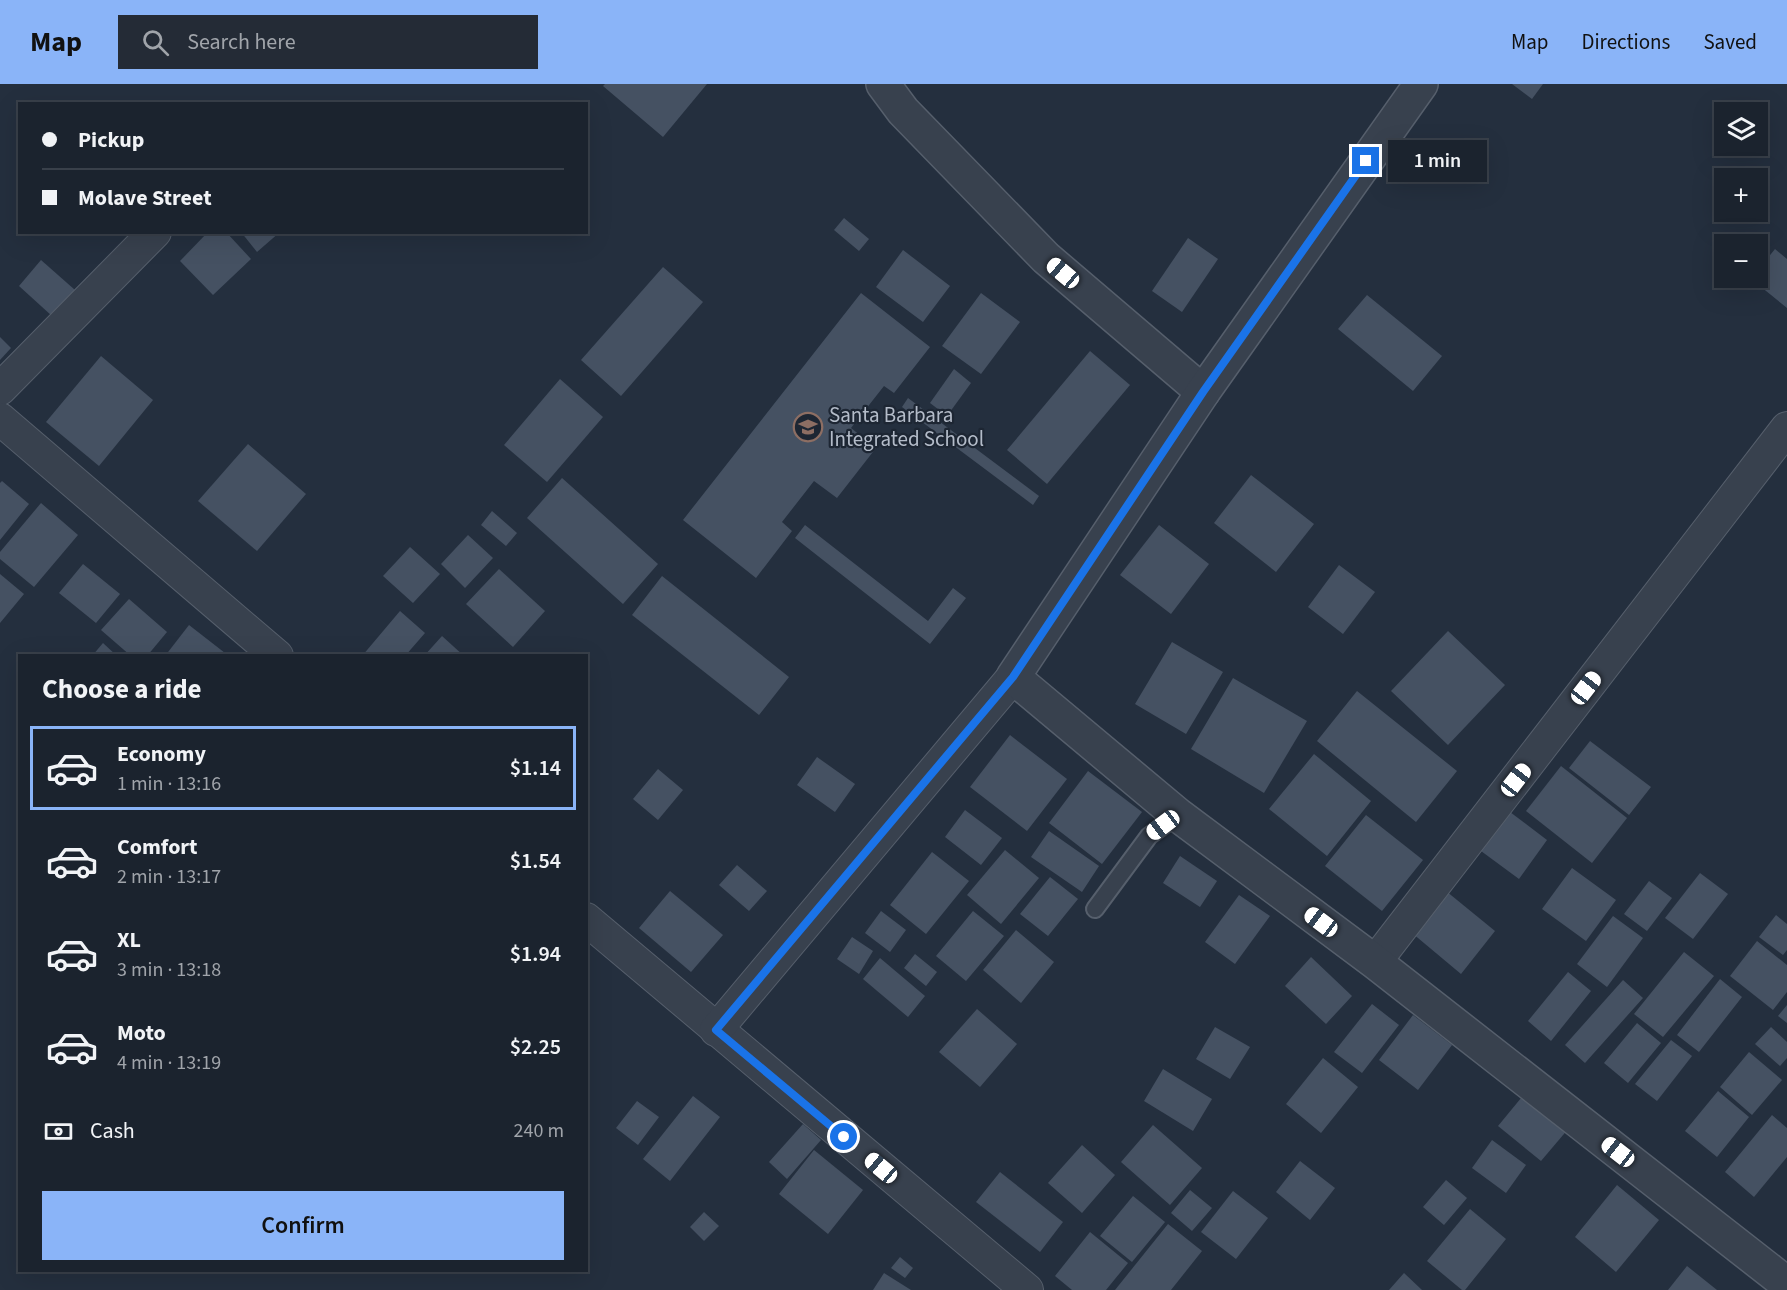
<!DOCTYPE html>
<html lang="en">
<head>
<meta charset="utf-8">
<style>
	body { margin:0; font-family:"Source Sans 3",sans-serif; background:#242b36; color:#f1f3f6; height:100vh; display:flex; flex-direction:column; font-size:22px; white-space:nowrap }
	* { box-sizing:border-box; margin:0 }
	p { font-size:20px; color:#a0a4aa }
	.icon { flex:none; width:33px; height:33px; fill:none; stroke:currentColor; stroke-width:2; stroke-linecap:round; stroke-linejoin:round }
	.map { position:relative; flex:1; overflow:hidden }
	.side { position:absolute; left:18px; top:570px; width:570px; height:618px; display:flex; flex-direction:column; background:#1b232e; border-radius:0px; box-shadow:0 6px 24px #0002,0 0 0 2px #39404a }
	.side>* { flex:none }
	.top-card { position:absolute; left:18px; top:18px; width:570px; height:132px; border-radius:0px; box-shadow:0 6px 24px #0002,0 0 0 2px #39404a; display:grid; align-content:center; height:132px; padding:0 24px; background:#1b232e }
	.buttons { position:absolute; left:1714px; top:18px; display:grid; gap:12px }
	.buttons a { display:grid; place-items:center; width:54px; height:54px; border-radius:0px; background:#1b232e; box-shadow:0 6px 24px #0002,0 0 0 2px #39404a; font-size:30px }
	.end { position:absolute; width:27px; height:27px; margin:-14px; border:8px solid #1a73e8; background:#fff; box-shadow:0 0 0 3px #fff }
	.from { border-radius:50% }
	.bubble { position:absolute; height:42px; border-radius:0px; background:#1b232e; box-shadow:0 6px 24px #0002,0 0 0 2px #39404a; font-size:20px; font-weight:600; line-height:42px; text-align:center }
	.car { position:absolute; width:18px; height:36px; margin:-18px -9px; border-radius:8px; box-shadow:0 0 4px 2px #0007; background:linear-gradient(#fff 24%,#345 0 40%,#fff 0 76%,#345 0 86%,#fff 0) }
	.top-card b { display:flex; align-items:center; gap:21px; height:57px; font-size:22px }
	.top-card b+b { border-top:2px solid #39404a }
	.top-card i { width:15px; height:15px; background:#f1f3f6 }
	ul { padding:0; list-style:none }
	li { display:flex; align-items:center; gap:18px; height:84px; margin:0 12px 9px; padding:0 12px; border:3px solid transparent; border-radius:0px }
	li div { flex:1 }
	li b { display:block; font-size:22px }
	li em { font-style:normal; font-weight:600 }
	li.current { border-color:#8ab4f8 }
	li>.icon { width:54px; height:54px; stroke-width:1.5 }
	h2 { padding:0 24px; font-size:27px; line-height:72px }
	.pay { display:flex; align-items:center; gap:15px; height:66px; padding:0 24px; font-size:22px }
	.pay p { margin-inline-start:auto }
	.button { display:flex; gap:12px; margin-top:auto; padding:12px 24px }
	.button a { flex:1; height:69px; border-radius:0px; background:#8ab4f8; color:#111; font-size:24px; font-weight:600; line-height:69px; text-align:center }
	header { display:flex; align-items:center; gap:36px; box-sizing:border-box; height:84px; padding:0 30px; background:#8ab4f8; color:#111 }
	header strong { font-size:28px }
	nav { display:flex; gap:33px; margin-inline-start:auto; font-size:21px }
	.search { width:420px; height:54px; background:#242b36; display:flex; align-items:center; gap:15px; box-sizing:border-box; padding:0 21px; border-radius:0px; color:#a0a4aa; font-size:22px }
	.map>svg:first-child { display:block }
	.building { fill:#455162 }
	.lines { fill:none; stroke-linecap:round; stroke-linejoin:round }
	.service-casing { stroke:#565f6c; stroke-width:20 }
	.minor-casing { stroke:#565f6c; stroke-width:34 }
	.tertiary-casing { stroke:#565f6c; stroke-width:36 }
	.service { stroke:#38414e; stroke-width:16 }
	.minor { stroke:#38414e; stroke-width:32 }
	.tertiary { stroke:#38414e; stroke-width:33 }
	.route { stroke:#1a73e8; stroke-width:8 }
	.labels { text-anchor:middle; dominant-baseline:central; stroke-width:4.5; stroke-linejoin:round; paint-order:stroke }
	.poi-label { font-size:21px; fill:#b4bcc9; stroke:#1d2633; text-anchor:start }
</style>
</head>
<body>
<header>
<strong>Map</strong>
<div class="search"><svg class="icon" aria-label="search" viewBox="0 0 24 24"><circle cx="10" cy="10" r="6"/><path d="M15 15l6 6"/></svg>Search here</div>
<nav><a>Map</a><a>Directions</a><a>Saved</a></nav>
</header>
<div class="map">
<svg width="1787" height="1206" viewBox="0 0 1787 1206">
	<rect width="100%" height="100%" fill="#242f3e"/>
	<g class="building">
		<polygon points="605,0 707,0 663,53 603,2"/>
		<polygon points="1512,0 1543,0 1532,15"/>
		<polygon points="844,134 869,155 859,167 834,146"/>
		<polygon points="208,148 226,148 251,175 213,211 180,177"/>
		<polygon points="241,148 280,148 257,168"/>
		<polygon points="1188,154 1218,175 1182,228 1152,207"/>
		<polygon points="1775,165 1787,175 1787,224 1750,194 1758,194 1758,186"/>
		<polygon points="903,166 950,202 923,238 876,203"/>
		<polygon points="41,176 75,206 52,232 19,202"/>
		<polygon points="663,183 703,218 621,312 581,276"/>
		<polygon points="861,209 930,263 894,309 884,302 851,344 876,364 837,414 814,397 782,438 792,447 756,494 683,436"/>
		<polygon points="981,209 1020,238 981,290 942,262"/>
		<polygon points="1367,211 1442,272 1413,307 1338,245"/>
		<polygon points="0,253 11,264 0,276"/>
		<polygon points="1090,267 1130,301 1047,400 1007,366"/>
		<polygon points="101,272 153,316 99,382 46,338"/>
		<polygon points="954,285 971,299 947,332 930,319"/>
		<polygon points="560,295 603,333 547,398 504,361"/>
		<polygon points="908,314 1039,412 1033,421 902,323"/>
		<polygon points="248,360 306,410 257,467 198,417"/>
		<polygon points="1251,391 1314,440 1276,488 1214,439"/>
		<polygon points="562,394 658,480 623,520 527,434"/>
		<polygon points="2,397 29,420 0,456 0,399"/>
		<polygon points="41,419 78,451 34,503 0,475 0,468"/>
		<polygon points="492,427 517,449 506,462 481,441"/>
		<polygon points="805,441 928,537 953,504 966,514 930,560 795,454"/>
		<polygon points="1159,441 1209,480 1171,530 1120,491"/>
		<polygon points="468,451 493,474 465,504 441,480"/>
		<polygon points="410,463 440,490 413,519 383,492"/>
		<polygon points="83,480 120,510 96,539 59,509"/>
		<polygon points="1339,481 1375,508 1343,550 1308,523"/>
		<polygon points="499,485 545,527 513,563 466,520"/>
		<polygon points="0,490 24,510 0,539"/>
		<polygon points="662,492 789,593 759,631 632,531"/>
		<polygon points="129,515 167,548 147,572 131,572 101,546"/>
		<polygon points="400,527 425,549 405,572 362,572"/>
		<polygon points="189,541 225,569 223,572 165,572"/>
		<polygon points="1448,547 1505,601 1448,661 1391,607"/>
		<polygon points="442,552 464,572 424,572"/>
		<polygon points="1172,558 1223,588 1186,650 1135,620"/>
		<polygon points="103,559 117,572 92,572"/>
		<polygon points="1233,594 1307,637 1264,709 1191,665"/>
		<polygon points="1357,607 1457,687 1416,738 1317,657"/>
		<polygon points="1010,651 1067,695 1027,747 970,703"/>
		<polygon points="1590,657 1651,703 1629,731 1569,684"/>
		<polygon points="1314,670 1371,717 1327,772 1269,725"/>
		<polygon points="817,673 855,700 835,728 797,701"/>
		<polygon points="1561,682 1627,734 1592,779 1526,727"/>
		<polygon points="658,685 683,706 658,736 633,715"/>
		<polygon points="1088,687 1142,728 1102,780 1049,739"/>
		<polygon points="965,726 1002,754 981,781 945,753"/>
		<polygon points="1510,728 1547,756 1519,795 1481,767"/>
		<polygon points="1366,731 1423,776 1382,827 1325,782"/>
		<polygon points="1049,747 1099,782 1082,808 1031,773"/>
		<polygon points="1005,766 1039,794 1001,840 967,811"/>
		<polygon points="932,768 969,797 926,850 890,821"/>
		<polygon points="1180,772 1217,797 1200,823 1163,799"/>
		<polygon points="737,781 767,807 749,827 719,801"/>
		<polygon points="1572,784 1616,816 1586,857 1542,825"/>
		<polygon points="1700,789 1728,810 1693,855 1665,834"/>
		<polygon points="1050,793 1078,815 1048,852 1020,830"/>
		<polygon points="1649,797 1672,814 1647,847 1624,830"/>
		<polygon points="670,807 723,851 691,888 639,844"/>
		<polygon points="1446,807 1495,847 1461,890 1412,849"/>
		<polygon points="1239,811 1270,832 1235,880 1205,858"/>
		<polygon points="881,827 906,846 890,868 865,849"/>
		<polygon points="973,827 1004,852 966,897 936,872"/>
		<polygon points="1776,831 1787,840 1787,866 1783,871 1759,853"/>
		<polygon points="1613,832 1643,854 1607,903 1577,880"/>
		<polygon points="1016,846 1054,878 1021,919 983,886"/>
		<polygon points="852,853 873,867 859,890 837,875"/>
		<polygon points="1757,857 1787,881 1787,908 1773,926 1730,892"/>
		<polygon points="1684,868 1714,892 1663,953 1634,930"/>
		<polygon points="915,870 937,888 926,902 904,884"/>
		<polygon points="1311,873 1352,912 1326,940 1285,902"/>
		<polygon points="880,874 925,912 908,933 863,895"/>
		<polygon points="1568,888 1591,907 1551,957 1528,937"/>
		<polygon points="1720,895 1742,913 1699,968 1677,951"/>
		<polygon points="1623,896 1643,914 1585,979 1565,961"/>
		<polygon points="1372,920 1399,941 1362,989 1334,968"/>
		<polygon points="1787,921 1787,939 1778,932"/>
		<polygon points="977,925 1017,960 980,1003 939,968"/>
		<polygon points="1413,931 1452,961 1418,1006 1379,976"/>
		<polygon points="1637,939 1661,959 1628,999 1604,979"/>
		<polygon points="1215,943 1250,963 1230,995 1196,975"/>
		<polygon points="1771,943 1787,958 1787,974 1780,982 1755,960"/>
		<polygon points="1671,956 1692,972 1657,1017 1635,1000"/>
		<polygon points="1749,968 1782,996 1752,1031 1720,1003"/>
		<polygon points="1323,974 1358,1003 1321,1049 1286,1020"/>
		<polygon points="1163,985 1212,1015 1193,1047 1144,1017"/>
		<polygon points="1718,1007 1749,1033 1717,1073 1685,1047"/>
		<polygon points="1526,1008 1569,1044 1541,1077 1498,1042"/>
		<polygon points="693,1012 720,1033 670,1097 643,1075"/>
		<polygon points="637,1017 659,1033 638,1061 616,1044"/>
		<polygon points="1772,1031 1787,1044 1787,1073 1754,1113 1725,1088"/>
		<polygon points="803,1040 821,1056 787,1095 769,1078"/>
		<polygon points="1153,1041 1202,1084 1170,1121 1121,1078"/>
		<polygon points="1492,1056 1526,1081 1506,1109 1472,1084"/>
		<polygon points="1082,1061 1115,1091 1082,1129 1048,1099"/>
		<polygon points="814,1066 863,1106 828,1150 779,1110"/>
		<polygon points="1300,1077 1335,1104 1310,1136 1276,1108"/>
		<polygon points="1000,1088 1063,1138 1040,1168 976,1118"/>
		<polygon points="1446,1096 1467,1114 1444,1141 1423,1123"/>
		<polygon points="1617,1101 1659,1136 1616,1188 1575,1153"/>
		<polygon points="1190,1106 1212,1124 1192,1147 1171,1129"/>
		<polygon points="1233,1107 1268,1134 1236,1175 1201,1148"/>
		<polygon points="1133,1112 1165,1138 1132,1178 1100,1152"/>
		<polygon points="1470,1125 1506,1155 1465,1206 1462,1206 1427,1177"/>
		<polygon points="704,1128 719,1142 704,1157 690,1143"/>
		<polygon points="1168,1140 1202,1167 1171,1206 1115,1206"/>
		<polygon points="1090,1148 1128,1179 1106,1206 1072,1206 1055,1192"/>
		<polygon points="900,1173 913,1184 905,1194 891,1184"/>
		<polygon points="1687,1182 1717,1206 1668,1206"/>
		<polygon points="884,1189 911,1206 873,1206"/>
		<polygon points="1404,1189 1422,1206 1389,1206"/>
	</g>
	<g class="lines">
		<g class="service-casing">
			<polyline id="service" points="1095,825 1149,752 1178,731"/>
		</g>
		<g class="minor-casing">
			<g id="minor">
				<polyline points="0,305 155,148"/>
				<polyline points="0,335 277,572"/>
				<polyline points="586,835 1027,1206"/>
				<polyline points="1375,878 1787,344"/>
				<polyline points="716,946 1013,593"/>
			</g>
		</g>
		<g class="tertiary-casing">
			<g id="tertiary">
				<polyline points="883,0 903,27 1046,174 1203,308"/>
				<polyline points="1421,0 1203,308 1013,593 1178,731 1375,878 1787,1200"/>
			</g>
		</g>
		<use href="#service" class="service"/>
		<use href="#minor" class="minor"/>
		<use href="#tertiary" class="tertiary"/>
	</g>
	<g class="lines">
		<polyline class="route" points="844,1053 716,946 1013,593 1203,308 1366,77"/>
	</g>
	<defs>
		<g id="school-ring" transform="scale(1.5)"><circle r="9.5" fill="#1d2633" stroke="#8d6e63" stroke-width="1.5"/><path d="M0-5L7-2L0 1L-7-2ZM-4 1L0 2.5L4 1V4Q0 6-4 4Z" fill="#8d6e63"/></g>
	</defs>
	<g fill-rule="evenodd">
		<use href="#school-ring" x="808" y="343"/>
	</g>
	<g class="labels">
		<g class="poi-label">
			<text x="829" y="331">Santa Barbara<tspan x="829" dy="24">Integrated School</tspan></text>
		</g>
	</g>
</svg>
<div class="buttons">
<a><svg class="icon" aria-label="layers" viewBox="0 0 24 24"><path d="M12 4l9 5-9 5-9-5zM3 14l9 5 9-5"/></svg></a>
<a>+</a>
<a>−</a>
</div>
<i class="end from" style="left:844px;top:1053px"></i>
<i class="end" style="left:1366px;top:77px"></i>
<div class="bubble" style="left:1388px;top:56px;width:99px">1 min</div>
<i class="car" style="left:1063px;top:189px;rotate:310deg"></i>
<i class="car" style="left:1586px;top:604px;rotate:38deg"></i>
<i class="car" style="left:1516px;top:696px;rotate:38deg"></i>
<i class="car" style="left:1163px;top:741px;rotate:233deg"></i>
<i class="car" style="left:1321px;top:838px;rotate:307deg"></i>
<i class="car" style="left:1618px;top:1068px;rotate:308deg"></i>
<i class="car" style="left:881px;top:1084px;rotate:310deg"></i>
<div class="top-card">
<b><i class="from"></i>Pickup</b>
<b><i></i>Molave Street</b>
</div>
<section class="side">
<h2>Choose a ride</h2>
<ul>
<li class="current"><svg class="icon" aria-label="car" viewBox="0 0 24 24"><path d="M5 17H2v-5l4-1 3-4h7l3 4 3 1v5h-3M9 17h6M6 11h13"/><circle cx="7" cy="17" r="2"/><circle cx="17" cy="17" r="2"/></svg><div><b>Economy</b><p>1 min · 13:16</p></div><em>$1.14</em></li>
<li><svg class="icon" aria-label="car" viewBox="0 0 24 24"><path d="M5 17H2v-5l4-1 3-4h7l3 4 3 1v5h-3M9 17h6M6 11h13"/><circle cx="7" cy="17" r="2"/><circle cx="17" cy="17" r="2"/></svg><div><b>Comfort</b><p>2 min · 13:17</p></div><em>$1.54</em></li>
<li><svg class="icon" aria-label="car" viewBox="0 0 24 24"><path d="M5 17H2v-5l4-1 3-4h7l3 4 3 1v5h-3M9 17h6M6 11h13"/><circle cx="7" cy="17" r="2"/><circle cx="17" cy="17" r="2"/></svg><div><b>XL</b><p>3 min · 13:18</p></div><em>$1.94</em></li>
<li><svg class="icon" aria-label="car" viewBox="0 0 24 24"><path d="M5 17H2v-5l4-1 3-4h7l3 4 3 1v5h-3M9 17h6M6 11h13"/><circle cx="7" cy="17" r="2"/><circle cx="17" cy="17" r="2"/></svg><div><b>Moto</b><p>4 min · 13:19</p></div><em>$2.25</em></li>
</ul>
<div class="pay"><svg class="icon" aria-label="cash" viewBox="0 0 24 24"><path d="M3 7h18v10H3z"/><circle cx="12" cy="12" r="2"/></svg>Cash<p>240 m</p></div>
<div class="button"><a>Confirm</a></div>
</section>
</div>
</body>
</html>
